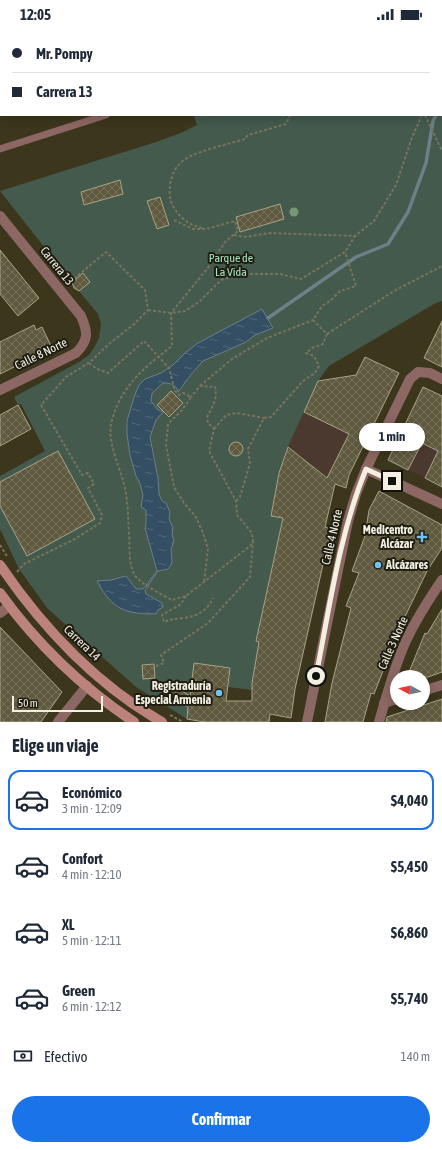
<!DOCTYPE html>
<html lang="es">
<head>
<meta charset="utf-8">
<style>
	body { margin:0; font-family:"Asap Condensed",sans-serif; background:#f2f2f3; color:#1f2937; height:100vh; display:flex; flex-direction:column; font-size:15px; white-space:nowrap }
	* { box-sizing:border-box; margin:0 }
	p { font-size:13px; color:#747a83 }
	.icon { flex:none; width:22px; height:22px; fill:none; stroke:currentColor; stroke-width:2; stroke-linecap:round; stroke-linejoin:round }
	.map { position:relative; height:694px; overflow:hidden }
	.details { display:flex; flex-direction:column; background:#fff; flex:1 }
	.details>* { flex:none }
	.top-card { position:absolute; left:0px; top:0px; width:442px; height:88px; box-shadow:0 2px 10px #0003; display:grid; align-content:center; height:88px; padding:0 12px; background:#fff }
	.needle { width:26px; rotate:278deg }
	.tools { position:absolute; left:390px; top:642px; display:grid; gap:8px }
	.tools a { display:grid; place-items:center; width:40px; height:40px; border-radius:50%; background:#fff; box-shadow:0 2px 10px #0003; font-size:20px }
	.scale { position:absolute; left:12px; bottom:10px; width:91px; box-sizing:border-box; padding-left:4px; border:2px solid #f3f0e1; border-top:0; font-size:11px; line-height:14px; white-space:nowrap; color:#f3f0e1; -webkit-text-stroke:3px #1f1d12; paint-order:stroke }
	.end { position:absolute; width:18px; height:18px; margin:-9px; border:5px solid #f3f0e1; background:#111; box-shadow:0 0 0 2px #111 }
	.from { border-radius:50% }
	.bubble { position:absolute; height:28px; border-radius:14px; background:#fff; box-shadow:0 2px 10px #0003; font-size:13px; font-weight:700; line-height:28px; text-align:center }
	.top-card b { display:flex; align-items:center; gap:14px; height:38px; font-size:15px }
	.top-card b+b { border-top:1px solid #e0e1e3 }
	.top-card i { width:10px; height:10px; background:#1f2937 }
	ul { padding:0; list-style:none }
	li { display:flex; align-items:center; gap:12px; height:60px; margin:0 8px 6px; padding:0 4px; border:2px solid transparent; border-radius:12px }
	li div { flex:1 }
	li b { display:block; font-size:15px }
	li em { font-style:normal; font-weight:700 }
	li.on { border-color:#1a73e8 }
	li>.icon { width:36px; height:36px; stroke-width:1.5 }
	h2 { padding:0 12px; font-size:18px; line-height:48px }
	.pay { display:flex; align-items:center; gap:10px; height:44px; padding:0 12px; font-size:15px }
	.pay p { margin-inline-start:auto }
	.action { display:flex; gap:8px; margin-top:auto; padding:8px 12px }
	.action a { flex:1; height:46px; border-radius:24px; background:#1a73e8; color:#fff; font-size:16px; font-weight:700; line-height:46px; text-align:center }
	.status { display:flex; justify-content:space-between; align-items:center; height:28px; padding:0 20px; background:#fff; direction:ltr }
	.status svg { height:11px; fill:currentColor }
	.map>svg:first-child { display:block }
	.education { fill:#4b3930 }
	.forest { fill:url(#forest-firs) }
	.green { fill:#435a4d }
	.water { fill:url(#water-ripples); stroke:#6d7f89 }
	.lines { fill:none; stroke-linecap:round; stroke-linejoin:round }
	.stream { stroke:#6d7f89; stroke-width:3.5 }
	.building { fill:url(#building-cross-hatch); stroke:#a9a386 }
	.path { stroke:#78735d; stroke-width:2; stroke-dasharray:3 2; stroke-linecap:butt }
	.service { stroke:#8c6763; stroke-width:7 }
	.minor { stroke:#8c6763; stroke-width:10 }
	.secondary { stroke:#bc827c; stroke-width:10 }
	.tree { fill:#779677 }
	.route { stroke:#f3f0e1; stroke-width:5 }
	.poi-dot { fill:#70c1f4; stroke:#1f1d12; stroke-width:1.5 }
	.labels { text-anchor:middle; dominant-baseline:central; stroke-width:4; stroke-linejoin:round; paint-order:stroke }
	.park-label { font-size:12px; fill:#a8e4c1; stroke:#1f1d12 }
	.street-label { font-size:12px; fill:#f3f0e1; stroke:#1f1d12 }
	.poi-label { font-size:12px; font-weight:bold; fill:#f3f0e1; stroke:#1f1d12; text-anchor:end }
</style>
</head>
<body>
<div class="status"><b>12:05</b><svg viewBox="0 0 49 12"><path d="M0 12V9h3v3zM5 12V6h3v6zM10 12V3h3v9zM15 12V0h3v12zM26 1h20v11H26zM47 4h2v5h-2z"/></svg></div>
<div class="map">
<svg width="442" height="694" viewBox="0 0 442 694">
	<defs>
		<pattern id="forest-firs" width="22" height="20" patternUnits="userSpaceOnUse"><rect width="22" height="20" fill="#435a4d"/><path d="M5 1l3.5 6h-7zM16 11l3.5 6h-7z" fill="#5f7266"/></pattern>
		<pattern id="water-ripples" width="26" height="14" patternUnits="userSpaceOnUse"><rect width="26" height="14" fill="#344e63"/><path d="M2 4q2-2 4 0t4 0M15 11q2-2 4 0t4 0" fill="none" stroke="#526879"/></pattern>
		<pattern id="building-cross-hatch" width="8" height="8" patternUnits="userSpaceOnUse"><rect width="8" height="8" fill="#5f5a3f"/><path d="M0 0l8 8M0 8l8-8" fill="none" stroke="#76725a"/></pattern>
	</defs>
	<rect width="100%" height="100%" fill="#3b361c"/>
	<g class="education">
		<polygon points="318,353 381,379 349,447 346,460 335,456 288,419"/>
		<polygon points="409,388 442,405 442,415 425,450 388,432"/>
	</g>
	<polygon class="forest" points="194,87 216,87 197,97"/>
	<polygon class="green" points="300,0 442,0 442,273 434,276 329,338 318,353 286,423 279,445 271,487 283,490 256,613 259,614 252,662 228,659 230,640 194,635 187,691 136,659 48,581 19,541 0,501 0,448 45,423 21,376 18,377 14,369 79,334 89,327 95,318 99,310 101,296 98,286 79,263 74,260 71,253 0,163 159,113 183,104 216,87 441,87 441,1 300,1"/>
	<path class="water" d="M262 281 273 300 255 307 246 314 203 333 193 344 178 364C176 356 170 355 163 355L152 365 151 373 157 381 163 384 156 392 150 409 158 450 159 466 162 473 166 475 170 484 169 491 173 500 172 507 174 513 171 521 172 533 171 537 168 541 158 543 145 562 146 566 162 575 163 579 158 582 156 586C126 586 112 582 97 553L111 552 126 548 136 561H143L157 543 145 500 146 496V482L141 479 143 467 140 456 136 448 130 427 127 406V393L134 369 139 357 145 351 161 345 172 338 185 325 198 315Z"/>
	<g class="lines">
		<g class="stream">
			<polyline points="437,0 438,1"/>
			<polyline points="441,8 442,10"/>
			<polyline points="441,75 442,73"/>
			<polyline points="268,290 356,229 388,216 408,184 426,135 433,93 436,87"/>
		</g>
	</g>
	<g class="building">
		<polygon points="120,152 123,166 84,177 81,164"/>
		<polygon points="160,169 169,197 157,201 147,173"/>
		<polygon points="280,176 284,191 240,204 236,189"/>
		<polygon points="0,222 39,270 18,288 0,266"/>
		<polygon points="83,245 90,254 79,263 74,260 72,254"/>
		<polygon points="442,293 442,339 424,330"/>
		<polygon points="34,297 36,302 42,299 52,320 0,346 0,314"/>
		<polygon points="365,329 399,345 349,447 346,460 335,456 325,499 331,501 295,661 291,690 270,686 269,694 204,694 187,691 188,679 168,666 174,658 190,668 194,635 230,640 226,673 252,673 252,655 259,614 256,613 283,490 271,488 279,445 288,419 327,450 349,406 304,384 318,353 356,347"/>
		<polygon points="423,359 442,368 442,459 425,450 438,423 422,415 408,442 388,432"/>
		<polygon points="171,363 183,375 169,389 157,377"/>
		<polygon points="18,377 31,401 0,418 0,387"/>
		<circle cx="236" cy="421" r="7"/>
		<polygon points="58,423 95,491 27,528 0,478 0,454"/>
		<polygon points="379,463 442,497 442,520 427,543 400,599 374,666 371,665 363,694 325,694 332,655 351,580 346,578 359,545 352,543 365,508 369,482"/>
		<polygon points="442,581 442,644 428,649 407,649 425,605 427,606"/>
		<polygon points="0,599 62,664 41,694 0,694"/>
		<polygon points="154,636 155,650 143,651 142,637"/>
		<polygon points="442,671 442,694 386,694 387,689"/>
	</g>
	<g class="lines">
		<g class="path">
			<polyline points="206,0 207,1"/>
			<polyline points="216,0 216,1"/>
			<polyline points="364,0 367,1"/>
			<polyline points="414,0 415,1"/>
			<polyline points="320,1 323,0"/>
			<polyline points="377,1 377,0"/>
			<polyline points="425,87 442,123"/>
			<path d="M174 192 193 201H206L235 193 238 203 225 214 207 241 171 285 172 318C146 338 121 358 112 392 106 413 119 436 124 456 128 471 128 489 129 505 130 519 128 533 134 546 140 556 161 566 172 572L186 568 250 518 253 513 252 505 237 487 236 473 209 423 214 401 208 395 207 389C212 379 218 371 215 359L200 358 191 369"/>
			<path d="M202 200C189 197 178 189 172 176 169 169 169 160 171 152 173 144 177 137 184 132 196 123 229 116 245 111L248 107 286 96 290 87"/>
			<polyline points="234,207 245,209 270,205 355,208 374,193 396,157 411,112 422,87"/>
			<polyline points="148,282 171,285 185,283 199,274 221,252 241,246 280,246 301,251 345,224 355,208"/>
			<polyline points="327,306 394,263 442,238"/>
			<polyline points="89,335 97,341 108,345 144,313 169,340 175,363 179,367 183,365 191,369 182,382 168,396 166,417 174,459 184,475 196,489 203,505 208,521 204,554"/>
			<polyline points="200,358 232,331 267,310 313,292"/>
			<polyline points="214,401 226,387 237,385 264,390"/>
			<polyline points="236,473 240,469 250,435 248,421 264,390 271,389 303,353 315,345 319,338 314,328 306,325 312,320 323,316 327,306 313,292 322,278 330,273 340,263 356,258 345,224"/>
			<polyline points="0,517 7,528"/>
			<polyline points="17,544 24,536 75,511 100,495 102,487 88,460 94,456 88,445 82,447 41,377 66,349 87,336 89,335 110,315 133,297 148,282 145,262 106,224 71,253"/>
			<path d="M186 568 181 576 162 587 164 594C171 591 176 591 183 590 198 588 207 583 213 570"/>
			<polyline points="156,638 164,635 161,627 208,595 250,549 253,514"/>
			<polyline points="170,687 183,694"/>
		</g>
		<g class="service">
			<polyline points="181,0 181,1"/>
			<polyline points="188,1 191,0"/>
			<polyline points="0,53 1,53"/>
			<polyline points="0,121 106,87"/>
		</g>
		<g class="minor">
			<path d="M0 188 81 288C88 304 89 312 76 325L0 362"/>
			<polyline points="366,441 442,476"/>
			<polyline points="0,585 9,578"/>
			<polyline points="423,663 442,657"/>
			<polyline points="384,675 397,671"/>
			<polyline points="58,694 87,658"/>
			<polyline points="307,694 348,493 356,466 366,441 410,351 418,344 430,345 442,351"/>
			<path d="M379 694C387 667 394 639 406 613 416 591 429 571 442 552"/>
		</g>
		<g class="secondary">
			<path d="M0 537C42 599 97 657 162 694"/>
			<path d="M0 565C36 615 83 660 134 694"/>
		</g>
	</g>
	<circle class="tree" cx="294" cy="184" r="4.5"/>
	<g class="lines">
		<path class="route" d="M316 648C330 578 339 507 366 441L392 453"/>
	</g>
	<g class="poi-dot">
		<path d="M420 503h4v4h4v4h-4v4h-4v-4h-4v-4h4z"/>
		<circle cx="378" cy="537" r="4"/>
		<circle cx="219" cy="665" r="4"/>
	</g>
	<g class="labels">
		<g class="park-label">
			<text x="231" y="230">Parque de<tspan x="231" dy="14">La Vida</tspan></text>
		</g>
		<g class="street-label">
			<text transform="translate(57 238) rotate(51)">Carrera 13</text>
			<text transform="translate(41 326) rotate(-26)">Calle 8 Norte</text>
			<text transform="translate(332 509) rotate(-77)">Calle 4 Norte</text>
			<text transform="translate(82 615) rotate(44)">Carrera 14</text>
			<text transform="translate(393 615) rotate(-66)">Calle 3 Norte</text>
		</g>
		<g class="poi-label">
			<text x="413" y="502">Medicentro<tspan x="413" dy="14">Alcázar</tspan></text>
			<text x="386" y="537" text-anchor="start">Alcázares</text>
			<text x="211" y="658">Registraduría<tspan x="211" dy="14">Especial Armenia</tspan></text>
		</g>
	</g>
</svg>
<div class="tools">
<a><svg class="needle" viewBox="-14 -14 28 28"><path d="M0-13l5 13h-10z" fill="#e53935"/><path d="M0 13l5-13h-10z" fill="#747a83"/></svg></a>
</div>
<div class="scale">50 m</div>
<i class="end from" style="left:316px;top:648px"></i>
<i class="end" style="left:392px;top:453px"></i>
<div class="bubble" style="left:359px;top:395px;width:66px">1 min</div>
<div class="top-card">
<b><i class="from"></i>Mr. Pompy</b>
<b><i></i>Carrera 13</b>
</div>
</div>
<section class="details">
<h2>Elige un viaje</h2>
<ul>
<li class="on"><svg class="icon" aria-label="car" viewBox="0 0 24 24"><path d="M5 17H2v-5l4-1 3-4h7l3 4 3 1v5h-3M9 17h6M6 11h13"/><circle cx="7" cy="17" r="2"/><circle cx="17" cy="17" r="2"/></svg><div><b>Económico</b><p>3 min · 12:09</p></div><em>$4,040</em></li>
<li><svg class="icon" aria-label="car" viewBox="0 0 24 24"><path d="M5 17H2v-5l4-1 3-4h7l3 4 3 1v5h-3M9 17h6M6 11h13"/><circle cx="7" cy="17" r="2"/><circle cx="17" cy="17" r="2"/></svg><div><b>Confort</b><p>4 min · 12:10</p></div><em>$5,450</em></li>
<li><svg class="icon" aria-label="car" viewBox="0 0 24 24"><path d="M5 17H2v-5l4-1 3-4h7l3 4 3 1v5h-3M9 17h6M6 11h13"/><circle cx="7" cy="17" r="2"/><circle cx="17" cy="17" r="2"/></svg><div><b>XL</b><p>5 min · 12:11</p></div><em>$6,860</em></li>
<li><svg class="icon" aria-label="car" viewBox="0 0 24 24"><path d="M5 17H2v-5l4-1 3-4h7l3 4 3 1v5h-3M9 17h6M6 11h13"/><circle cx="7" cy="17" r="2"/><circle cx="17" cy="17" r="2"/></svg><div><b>Green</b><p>6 min · 12:12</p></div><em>$5,740</em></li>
</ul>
<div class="pay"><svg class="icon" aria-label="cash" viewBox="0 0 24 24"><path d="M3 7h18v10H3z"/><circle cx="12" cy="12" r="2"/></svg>Efectivo<p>140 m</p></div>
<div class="action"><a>Confirmar</a></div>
</section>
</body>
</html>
